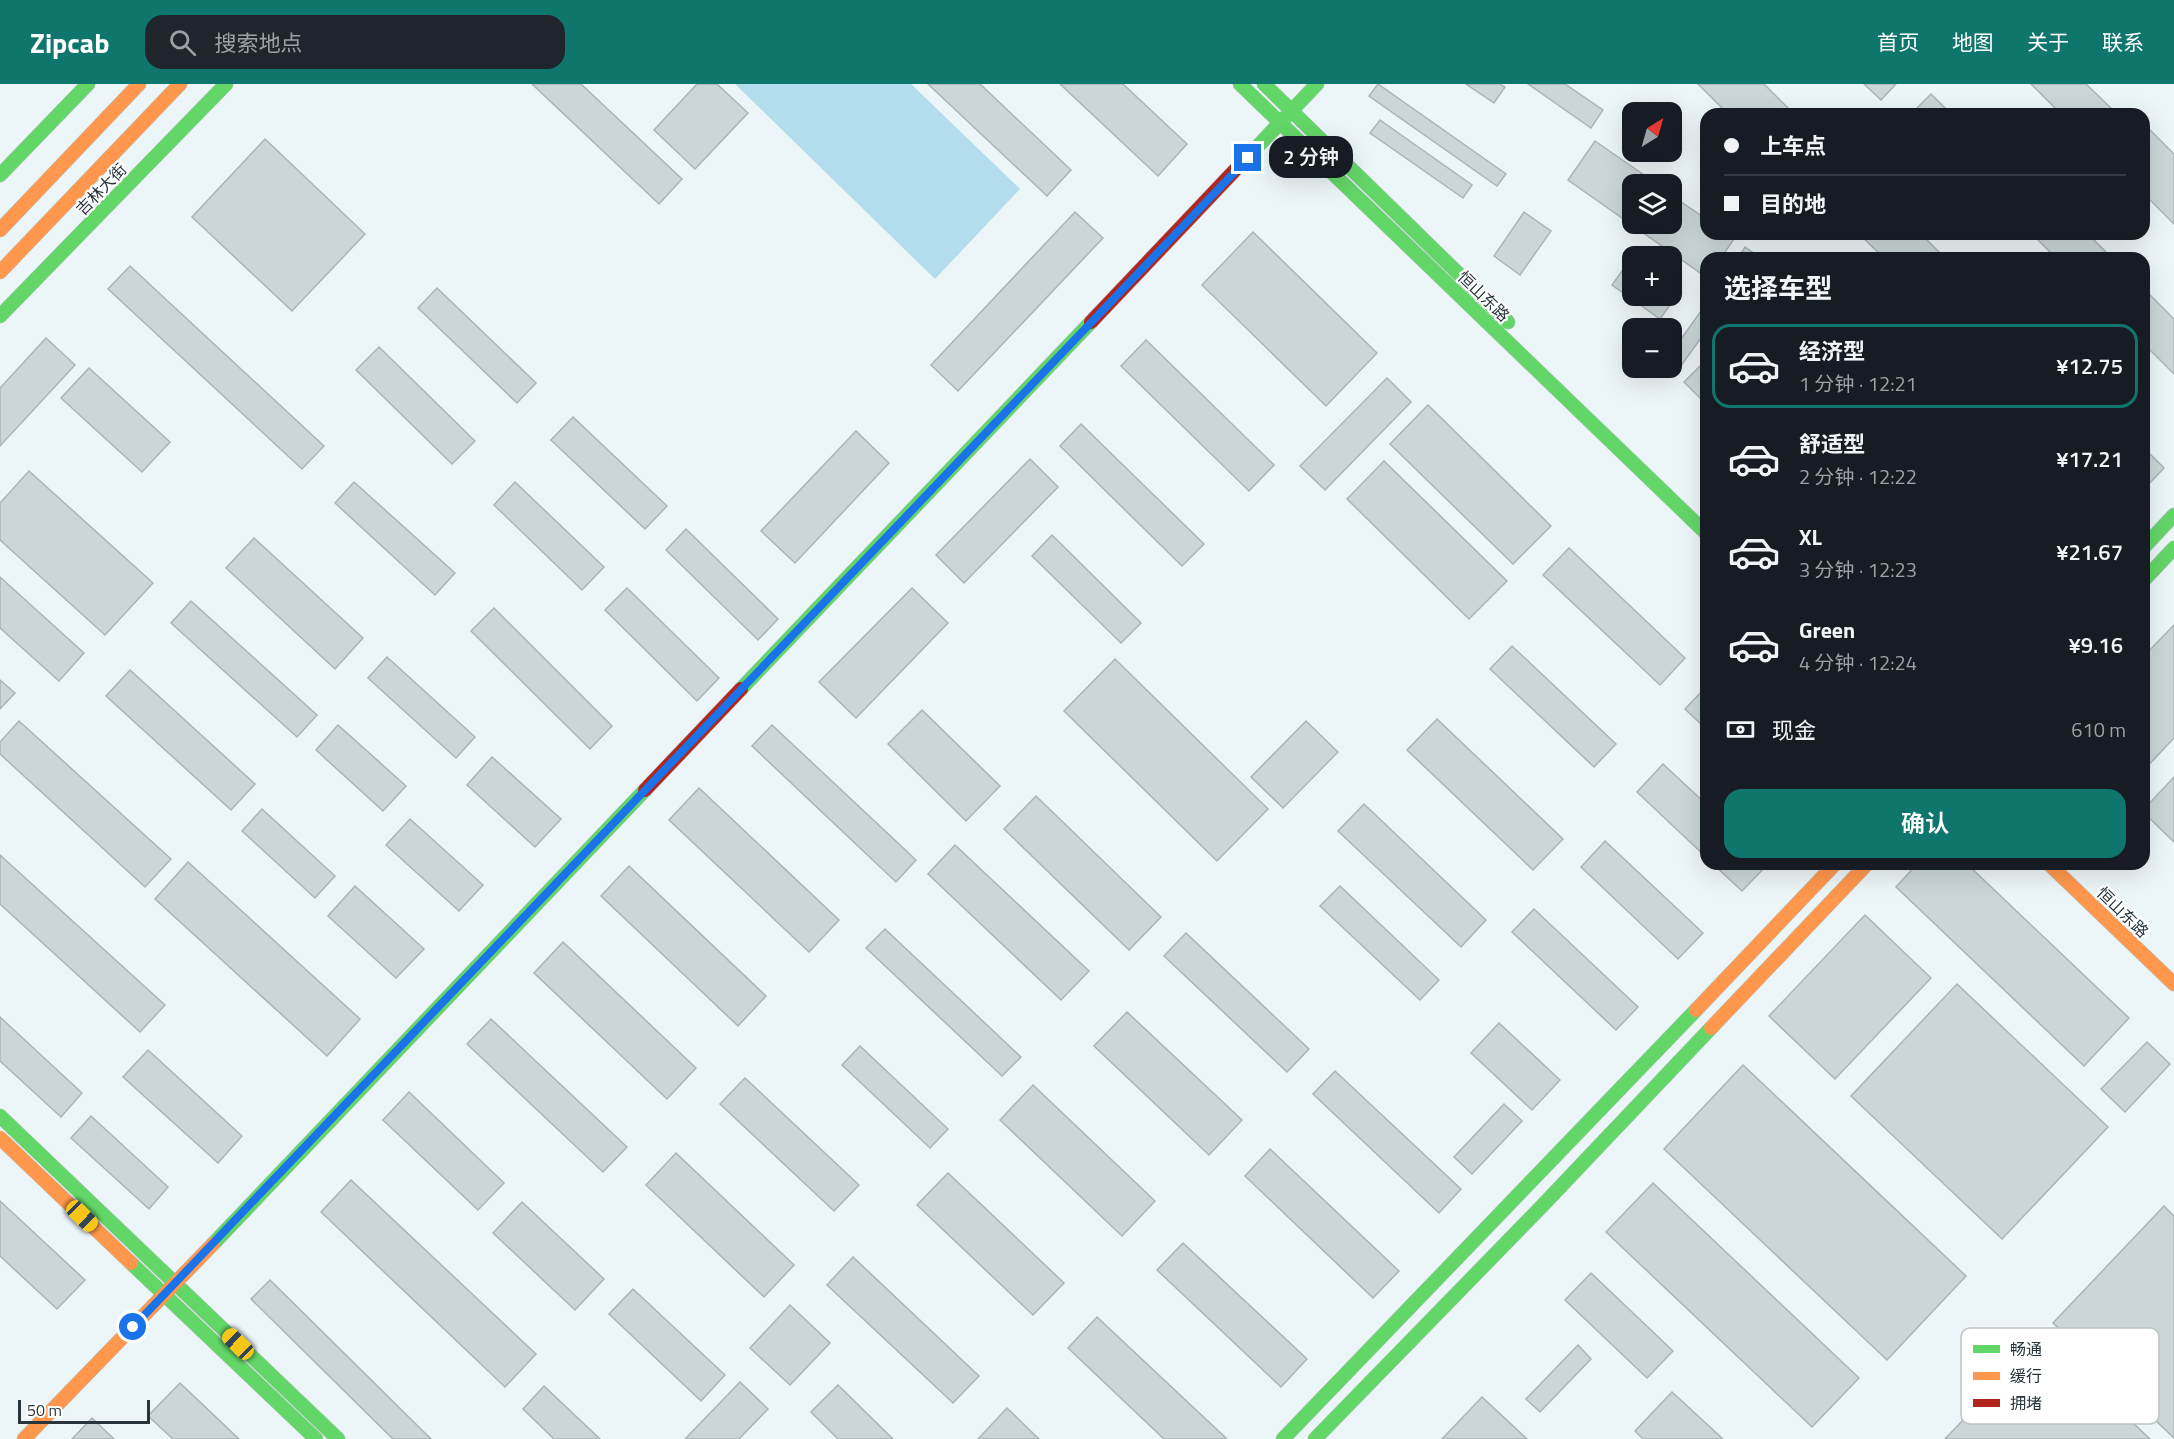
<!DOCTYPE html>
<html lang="zh">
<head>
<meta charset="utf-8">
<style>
	body { margin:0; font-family:"Titillium Web","Noto Sans SC",sans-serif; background:#20242c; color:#f1f3f6; height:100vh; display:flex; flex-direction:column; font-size:22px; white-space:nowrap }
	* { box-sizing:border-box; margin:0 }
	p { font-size:20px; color:#9ea1a6 }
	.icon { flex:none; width:33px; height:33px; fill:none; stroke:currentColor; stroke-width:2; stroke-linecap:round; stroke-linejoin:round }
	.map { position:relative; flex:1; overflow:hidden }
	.side { position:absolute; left:1700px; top:168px; width:450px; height:618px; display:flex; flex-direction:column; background:#171b24; border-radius:18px; box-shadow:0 6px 24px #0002 }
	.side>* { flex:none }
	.guide { position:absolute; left:1700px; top:24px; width:450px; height:132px; border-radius:18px; box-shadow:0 6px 24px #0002; display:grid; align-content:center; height:132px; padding:0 24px; background:#171b24 }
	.needle { width:39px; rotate:37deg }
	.tools { position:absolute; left:1622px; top:18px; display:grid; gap:12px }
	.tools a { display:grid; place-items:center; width:60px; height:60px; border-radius:12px; background:#171b24; box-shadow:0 6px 24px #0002; font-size:30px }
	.scale { position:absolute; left:18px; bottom:15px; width:132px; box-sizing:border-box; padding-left:6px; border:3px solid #28363c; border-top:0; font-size:16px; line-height:21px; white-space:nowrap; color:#28363c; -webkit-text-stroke:4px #fff; paint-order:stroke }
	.end { position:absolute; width:27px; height:27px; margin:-14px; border:8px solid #1a73e8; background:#fff; box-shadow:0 0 0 3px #fff }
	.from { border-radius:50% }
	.bubble { position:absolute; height:42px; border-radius:18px; background:#171b24; box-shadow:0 6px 24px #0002; font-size:20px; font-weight:600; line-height:42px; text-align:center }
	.car { position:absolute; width:18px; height:36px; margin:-18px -9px; border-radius:8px; box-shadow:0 0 4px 2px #0007; background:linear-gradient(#f5c518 24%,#345 0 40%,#f5c518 0 76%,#345 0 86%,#f5c518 0) }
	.guide b { display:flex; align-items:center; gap:21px; height:57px; font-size:22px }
	.guide b+b { border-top:2px solid #363941 }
	.guide i { width:15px; height:15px; background:#f1f3f6 }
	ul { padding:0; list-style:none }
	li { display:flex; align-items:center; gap:18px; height:84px; margin:0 12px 9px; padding:0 12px; border:3px solid transparent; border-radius:18px }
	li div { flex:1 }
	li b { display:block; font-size:22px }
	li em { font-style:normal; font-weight:600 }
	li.current { border-color:#0f766e }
	li>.icon { width:54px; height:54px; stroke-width:1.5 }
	h2 { padding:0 24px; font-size:27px; line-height:72px }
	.pay { display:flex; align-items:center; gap:15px; height:66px; padding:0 24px; font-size:22px }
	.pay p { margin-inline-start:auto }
	.button { display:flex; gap:12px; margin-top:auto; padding:12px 24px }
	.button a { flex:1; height:69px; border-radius:18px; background:#0f766e; color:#fff; font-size:24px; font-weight:600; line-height:69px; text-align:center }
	header { display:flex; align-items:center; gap:36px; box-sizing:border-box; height:84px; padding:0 30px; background:#0f766e; color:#fff }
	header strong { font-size:28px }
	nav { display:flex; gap:33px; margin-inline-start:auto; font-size:21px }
	.search { width:420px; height:54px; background:#20242c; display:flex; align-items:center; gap:15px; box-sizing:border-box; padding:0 21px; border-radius:18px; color:#9ea1a6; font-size:22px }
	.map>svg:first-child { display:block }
	.forest { fill:#b3ddec }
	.building { fill:#cad6d7; stroke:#a9b5b7; stroke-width:1.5 }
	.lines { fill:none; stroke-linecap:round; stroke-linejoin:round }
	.fast-casing { stroke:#bec9cc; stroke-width:15 }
	.slow-casing { stroke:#bec9cc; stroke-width:15 }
	.jam-casing { stroke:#bec9cc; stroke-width:15 }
	.fast { stroke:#63d668; stroke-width:14 }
	.slow { stroke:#ff974d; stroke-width:14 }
	.jam { stroke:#b3261e; stroke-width:14 }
	.route { stroke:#1a73e8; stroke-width:8 }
	.labels { text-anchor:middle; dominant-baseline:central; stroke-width:4.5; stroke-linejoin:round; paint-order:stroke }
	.street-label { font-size:16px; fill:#28363c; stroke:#fff }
	.key { fill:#fff; stroke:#bec3c4; stroke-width:1.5 }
	.key-label { font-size:16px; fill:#28363c }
</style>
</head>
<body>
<header>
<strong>Zipcab</strong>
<div class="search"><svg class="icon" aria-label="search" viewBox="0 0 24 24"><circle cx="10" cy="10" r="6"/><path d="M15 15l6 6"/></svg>搜索地点</div>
<nav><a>首页</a><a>地图</a><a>关于</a><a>联系</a></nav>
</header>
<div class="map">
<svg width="2174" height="1355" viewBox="0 0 2174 1355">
	<rect width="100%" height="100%" fill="#ecf5f7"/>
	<polygon class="forest" points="735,0 911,0 1020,105 935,195"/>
	<g class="building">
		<polygon points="532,0 581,0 682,95 659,120"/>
		<polygon points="697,0 717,0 748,29 695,85 654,46"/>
		<polygon points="928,0 980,0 1071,86 1047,112"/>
		<polygon points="1060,0 1123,0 1187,60 1158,92"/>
		<polygon points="1378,0 1506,90 1497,102 1369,12"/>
		<polygon points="1466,0 1500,0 1505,3 1494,19"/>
		<polygon points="1528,0 1565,0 1603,26 1591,44"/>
		<polygon points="1698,0 1764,0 1794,30 1728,30"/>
		<polygon points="1864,0 1896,0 1881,16"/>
		<polygon points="2031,0 2086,0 2113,26 2109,30 2061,30"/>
		<polygon points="1931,10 1951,30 1911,30"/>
		<polygon points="1380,36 1472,101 1463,114 1370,49"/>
		<polygon points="2149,45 2174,70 2174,140 2144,110 2144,50"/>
		<polygon points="265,55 365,150 292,227 192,133"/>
		<polygon points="1595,57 1657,100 1632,100 1632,140 1671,140 1671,111 1706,135 1706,150 1727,150 1734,155 1721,174 1706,174 1706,193 1568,96"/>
		<polygon points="1075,128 1103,154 958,307 931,281"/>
		<polygon points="1524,128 1551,147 1520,191 1494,172"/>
		<polygon points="1253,148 1377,269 1326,322 1202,201"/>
		<polygon points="1859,150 1921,150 1945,174 1884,174"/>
		<polygon points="2045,150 2088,150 2112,174 2056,174 2038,156"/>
		<polygon points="1745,163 1758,172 1757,174 1738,174"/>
		<polygon points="1632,173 1632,212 1671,212 1671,200 1680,207 1660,235 1612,201"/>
		<polygon points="130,182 324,362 302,385 108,205"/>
		<polygon points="437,204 536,299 517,319 418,224"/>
		<polygon points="2144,205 2174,235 2174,290 2144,260"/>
		<polygon points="1706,220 1706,247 1678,286 1671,281 1671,269"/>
		<polygon points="46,254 75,281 0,362 0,304"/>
		<polygon points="1146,256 1274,381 1249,407 1121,282"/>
		<polygon points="379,263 475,357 452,380 356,286"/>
		<polygon points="1706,276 1706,320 1684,298"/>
		<polygon points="89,284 170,358 142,388 61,314"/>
		<polygon points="1387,294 1411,318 1325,406 1300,382"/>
		<polygon points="1428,321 1551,442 1513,480 1390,360"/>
		<polygon points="573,333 667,422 645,445 551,356"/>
		<polygon points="1081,340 1204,460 1182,482 1060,362"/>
		<polygon points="856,347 889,379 795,479 761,447"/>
		<polygon points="2144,364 2164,384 2144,405"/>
		<polygon points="1030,375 1058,403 964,499 936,471"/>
		<polygon points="1384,377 1507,497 1469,535 1347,415"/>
		<polygon points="29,387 153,499 105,551 0,456 0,419"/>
		<polygon points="354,398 455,489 435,511 335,419"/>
		<polygon points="515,398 604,483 582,506 494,421"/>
		<polygon points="686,445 778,535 758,556 666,466"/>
		<polygon points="1052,451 1141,539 1121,559 1032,472"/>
		<polygon points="254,454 363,554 335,585 226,484"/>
		<polygon points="1569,464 1685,574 1660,601 1543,491"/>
		<polygon points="0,493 84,569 59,597 0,544"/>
		<polygon points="627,504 719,594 697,617 605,526"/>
		<polygon points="912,504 948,539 856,634 819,598"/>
		<polygon points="191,517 317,631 297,653 171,539"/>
		<polygon points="494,524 612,642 590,665 471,547"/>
		<polygon points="2174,541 2174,654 2144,686 2144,572"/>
		<polygon points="1512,562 1616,660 1594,683 1490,585"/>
		<polygon points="387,573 475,653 456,674 368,594"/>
		<polygon points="1115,575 1268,725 1217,777 1064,627"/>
		<polygon points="130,586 255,700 231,726 106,612"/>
		<polygon points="0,596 15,609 0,625"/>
		<polygon points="1706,603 1706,645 1685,625"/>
		<polygon points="922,626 1000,702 966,737 888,660"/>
		<polygon points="1437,635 1563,755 1533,786 1407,666"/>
		<polygon points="19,637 171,775 145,803 0,670 0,658"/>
		<polygon points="1306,637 1338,668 1283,724 1251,693"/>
		<polygon points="338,641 406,702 383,727 316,666"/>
		<polygon points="772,641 916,776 896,798 752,662"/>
		<polygon points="492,673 561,735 535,763 467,701"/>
		<polygon points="1663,680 1706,720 1706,773 1637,708"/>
		<polygon points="2174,693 2174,758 2144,729 2144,725"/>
		<polygon points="699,704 839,836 809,868 669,736"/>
		<polygon points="1036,712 1161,833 1129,866 1004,745"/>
		<polygon points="1364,720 1486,836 1461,863 1338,747"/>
		<polygon points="262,725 335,792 315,814 242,747"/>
		<polygon points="410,735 483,801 459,827 386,761"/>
		<polygon points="1605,757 1703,849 1678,875 1581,783"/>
		<polygon points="955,761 1089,887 1061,916 928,790"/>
		<polygon points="0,771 165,921 140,948 0,820"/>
		<polygon points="188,778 360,935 327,972 155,815"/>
		<polygon points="1713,780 1768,780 1742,807"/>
		<polygon points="1917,780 1967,780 2129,934 2084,982 1896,803"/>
		<polygon points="629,782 766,912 738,942 601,812"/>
		<polygon points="355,802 424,865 396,894 328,832"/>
		<polygon points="1340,802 1439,896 1420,916 1320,822"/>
		<polygon points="1534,825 1638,923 1616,946 1512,848"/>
		<polygon points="1865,831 1931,894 1835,995 1769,932"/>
		<polygon points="885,845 1021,973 1002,992 866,864"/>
		<polygon points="1186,849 1309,965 1287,988 1164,872"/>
		<polygon points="563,858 696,984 667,1015 534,889"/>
		<polygon points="1957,900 2108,1043 2002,1155 1851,1012"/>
		<polygon points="1127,928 1242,1036 1209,1071 1094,962"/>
		<polygon points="0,933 82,1009 61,1033 0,977"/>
		<polygon points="491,935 627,1063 603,1088 467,960"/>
		<polygon points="1499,939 1560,996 1532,1026 1471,969"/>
		<polygon points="2147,958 2170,980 2125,1028 2101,1005"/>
		<polygon points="860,962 948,1045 930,1064 842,981"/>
		<polygon points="148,966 242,1052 218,1079 123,993"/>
		<polygon points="1743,981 1966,1192 1887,1276 1664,1065"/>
		<polygon points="1335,987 1461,1105 1439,1129 1313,1010"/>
		<polygon points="745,994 859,1101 834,1127 720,1020"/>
		<polygon points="1033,1001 1155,1117 1122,1152 1000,1036"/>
		<polygon points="409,1008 504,1099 478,1126 383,1036"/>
		<polygon points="1504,1020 1522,1037 1472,1090 1454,1073"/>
		<polygon points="91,1032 168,1103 149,1125 71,1054"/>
		<polygon points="1270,1065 1399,1187 1373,1214 1245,1092"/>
		<polygon points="676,1069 794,1181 764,1213 646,1101"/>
		<polygon points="948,1089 1064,1199 1033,1231 917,1121"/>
		<polygon points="351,1096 536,1270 505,1303 321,1128"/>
		<polygon points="1653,1099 1859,1294 1812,1343 1606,1148"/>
		<polygon points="0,1117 85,1196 57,1225 0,1172"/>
		<polygon points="522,1118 604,1195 575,1226 493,1149"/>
		<polygon points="2164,1122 2174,1132 2174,1354 2053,1239"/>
		<polygon points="1183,1159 1307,1275 1281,1303 1157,1186"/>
		<polygon points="853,1173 979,1292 953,1319 827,1201"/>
		<polygon points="1591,1189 1673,1267 1647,1294 1565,1216"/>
		<polygon points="270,1196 431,1355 393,1355 251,1215"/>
		<polygon points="633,1205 725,1291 701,1317 609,1230"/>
		<polygon points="790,1221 830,1259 790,1301 750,1264"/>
		<polygon points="1097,1233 1227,1355 1164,1355 1068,1264"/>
		<polygon points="2042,1253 2150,1355 1945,1355"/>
		<polygon points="1578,1261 1591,1275 1540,1328 1526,1315"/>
		<polygon points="740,1298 768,1325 739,1355 685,1355"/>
		<polygon points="180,1299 239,1355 173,1355 148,1332"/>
		<polygon points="838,1301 893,1355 838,1355 811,1328"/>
		<polygon points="544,1302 600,1355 554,1355 523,1325"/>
		<polygon points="1672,1308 1723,1355 1643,1355 1635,1347"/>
		<polygon points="1482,1313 1527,1355 1442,1355"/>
		<polygon points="1007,1324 1039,1355 978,1355"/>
		<polygon points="92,1334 114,1355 72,1355"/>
	</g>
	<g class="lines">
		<g class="fast-casing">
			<g id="fast">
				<polyline points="1240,0 1706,449"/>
				<polyline points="1264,0 1508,238"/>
				<polyline points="1237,84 1317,0"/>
				<polyline points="0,91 88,0"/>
				<polyline points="0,232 226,0"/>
				<polyline points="2144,463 2174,431"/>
				<polyline points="2144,496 2174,464"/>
				<polyline points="741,605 1091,238"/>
				<polyline points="0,1032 338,1355"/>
				<polyline points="213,1160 645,706"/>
				<polyline points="131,1179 316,1355"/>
				<polyline points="1283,1355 1696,926"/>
				<polyline points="1315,1355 1543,1121 1711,944"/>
			</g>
		</g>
		<g class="slow-casing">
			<g id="slow">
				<polyline points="0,146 139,0"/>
				<polyline points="0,188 180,0"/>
				<polyline points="2049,780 2174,900"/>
				<polyline points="1696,926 1835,780"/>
				<polyline points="1711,944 1867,780"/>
				<polyline points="0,1054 131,1179"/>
				<polyline points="24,1355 213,1160"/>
			</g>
		</g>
		<g class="jam-casing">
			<g id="jam">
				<polyline points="1091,238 1237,84"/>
				<polyline points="645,706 741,605"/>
			</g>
		</g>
		<use href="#fast" class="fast"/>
		<use href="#slow" class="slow"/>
		<use href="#jam" class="jam"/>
	</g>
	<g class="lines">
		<polyline class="route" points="133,1243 1248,74"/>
	</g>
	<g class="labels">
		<g class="street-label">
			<text transform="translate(101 105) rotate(-46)">吉林大街</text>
			<text transform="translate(1484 212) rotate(44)">恒山东路</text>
			<text transform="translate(2123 828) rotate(44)">恒山东路</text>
		</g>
	</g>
	<rect x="1961" y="1244" width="198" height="96" rx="9" class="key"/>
	<rect x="1973" y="1261" width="27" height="8" fill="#63d668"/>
	<rect x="1973" y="1288" width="27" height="8" fill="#ff974d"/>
	<rect x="1973" y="1315" width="27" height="8" fill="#b3261e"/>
	<g class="key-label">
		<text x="2010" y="1271">畅通</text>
		<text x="2010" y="1298">缓行</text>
		<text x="2010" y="1325">拥堵</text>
	</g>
</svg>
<div class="tools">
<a><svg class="needle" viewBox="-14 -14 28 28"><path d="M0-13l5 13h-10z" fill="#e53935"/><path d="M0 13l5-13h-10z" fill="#9ea1a6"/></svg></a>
<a><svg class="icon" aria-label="layers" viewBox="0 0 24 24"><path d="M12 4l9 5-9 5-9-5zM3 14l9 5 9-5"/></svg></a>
<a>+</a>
<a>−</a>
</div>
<div class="scale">50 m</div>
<i class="end from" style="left:133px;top:1243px"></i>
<i class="end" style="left:1248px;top:74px"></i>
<div class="bubble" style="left:1269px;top:52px;width:84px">2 分钟</div>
<i class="car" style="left:82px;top:1132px;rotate:134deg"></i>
<i class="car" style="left:238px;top:1260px;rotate:314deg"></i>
<div class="guide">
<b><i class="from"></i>上车点</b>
<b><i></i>目的地</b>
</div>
<section class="side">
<h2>选择车型</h2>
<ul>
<li class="current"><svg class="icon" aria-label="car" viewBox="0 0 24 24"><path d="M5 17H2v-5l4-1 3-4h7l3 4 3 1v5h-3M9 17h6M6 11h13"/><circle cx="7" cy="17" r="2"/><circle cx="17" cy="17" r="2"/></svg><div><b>经济型</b><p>1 分钟 · 12:21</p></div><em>¥12.75</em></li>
<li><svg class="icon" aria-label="car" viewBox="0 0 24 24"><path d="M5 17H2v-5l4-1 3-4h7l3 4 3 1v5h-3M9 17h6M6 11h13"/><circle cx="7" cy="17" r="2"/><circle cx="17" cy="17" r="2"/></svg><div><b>舒适型</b><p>2 分钟 · 12:22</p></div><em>¥17.21</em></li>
<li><svg class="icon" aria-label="car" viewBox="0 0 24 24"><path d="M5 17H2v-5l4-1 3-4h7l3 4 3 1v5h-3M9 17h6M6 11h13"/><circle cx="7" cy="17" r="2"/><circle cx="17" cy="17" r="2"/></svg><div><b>XL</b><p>3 分钟 · 12:23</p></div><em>¥21.67</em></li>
<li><svg class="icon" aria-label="car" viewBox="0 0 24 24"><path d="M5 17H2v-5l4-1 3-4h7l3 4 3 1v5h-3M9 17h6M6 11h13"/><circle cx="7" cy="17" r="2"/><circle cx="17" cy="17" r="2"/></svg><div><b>Green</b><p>4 分钟 · 12:24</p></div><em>¥9.16</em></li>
</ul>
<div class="pay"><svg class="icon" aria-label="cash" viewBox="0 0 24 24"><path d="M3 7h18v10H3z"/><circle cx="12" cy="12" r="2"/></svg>现金<p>610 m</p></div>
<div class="button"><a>确认</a></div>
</section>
</div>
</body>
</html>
